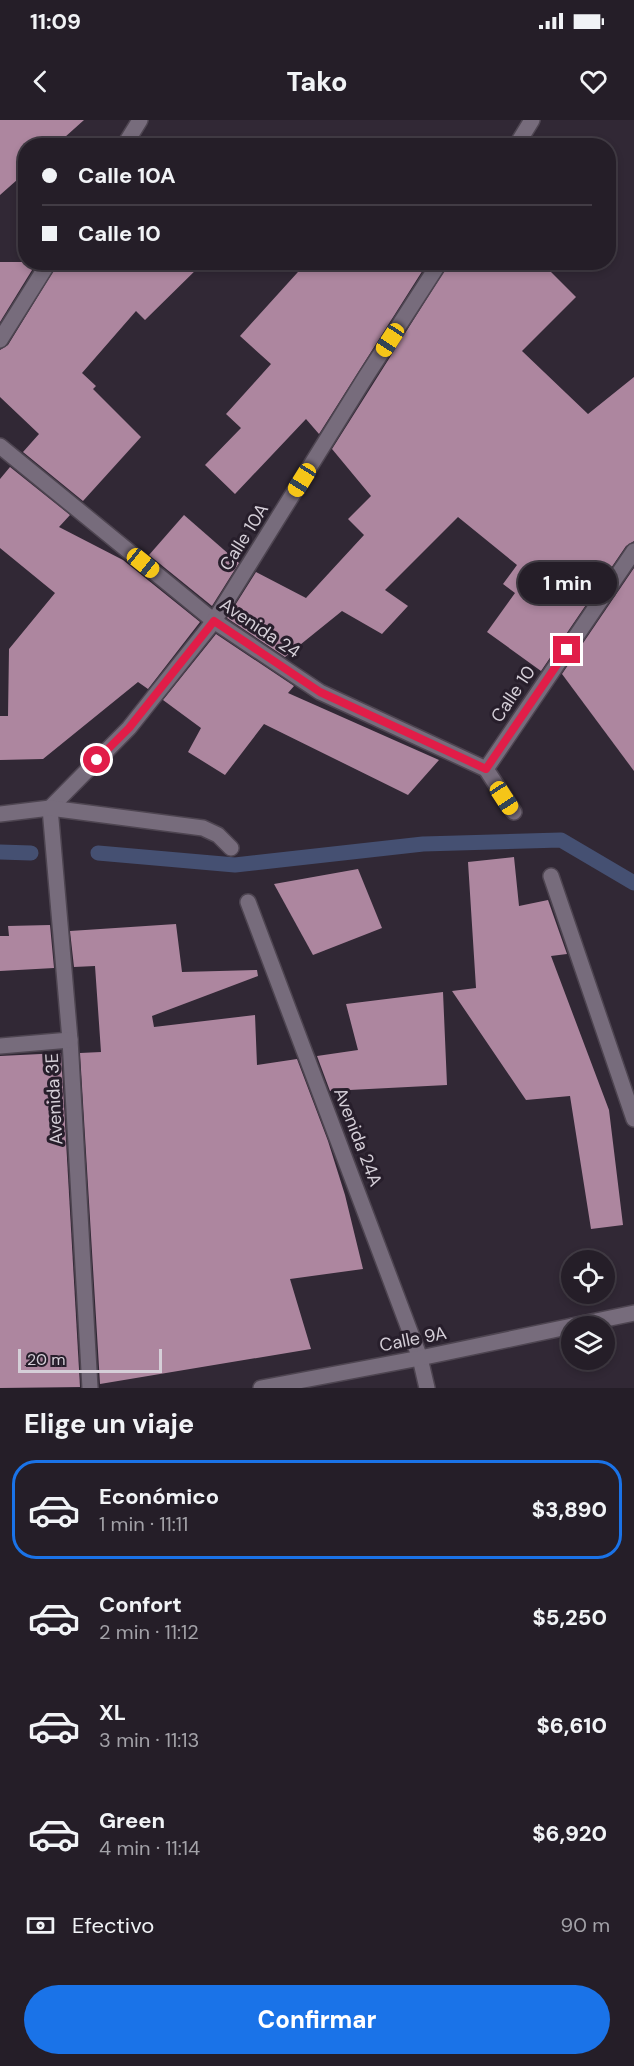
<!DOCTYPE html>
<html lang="es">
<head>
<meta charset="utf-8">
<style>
	body { margin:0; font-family:"DM Sans",sans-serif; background:#2d2730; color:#f1f3f6; height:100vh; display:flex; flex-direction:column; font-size:22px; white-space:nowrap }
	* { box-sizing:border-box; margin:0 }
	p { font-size:20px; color:#a3a2a8 }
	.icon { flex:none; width:33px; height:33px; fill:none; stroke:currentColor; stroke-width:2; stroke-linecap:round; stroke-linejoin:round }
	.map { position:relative; height:1268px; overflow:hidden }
	.sheet { display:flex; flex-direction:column; background:#251e28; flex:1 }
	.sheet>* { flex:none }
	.hud { position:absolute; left:18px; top:18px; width:598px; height:132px; border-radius:24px; box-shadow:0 3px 9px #0003,0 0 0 2px #423c45; display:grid; align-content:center; height:132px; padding:0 24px; background:#251e28 }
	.controls { position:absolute; left:561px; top:1130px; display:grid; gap:12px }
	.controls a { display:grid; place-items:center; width:54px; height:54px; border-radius:50%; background:#251e28; box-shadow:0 3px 9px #0003,0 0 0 2px #423c45; font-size:30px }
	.scale { position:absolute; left:18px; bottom:15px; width:144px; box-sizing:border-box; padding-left:6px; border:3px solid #d5cfd8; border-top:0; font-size:16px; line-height:21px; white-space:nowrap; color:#d5cfd8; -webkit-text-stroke:4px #271e2b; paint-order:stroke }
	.end { position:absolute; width:27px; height:27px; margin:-14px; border:8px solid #e11d48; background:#fff; box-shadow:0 0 0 3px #fff }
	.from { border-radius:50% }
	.bubble { position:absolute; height:42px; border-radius:21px; background:#251e28; box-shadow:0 3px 9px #0003,0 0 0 2px #423c45; font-size:20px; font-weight:800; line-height:42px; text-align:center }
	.car { position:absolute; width:18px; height:36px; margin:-18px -9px; border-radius:8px; box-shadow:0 0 4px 2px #0007; background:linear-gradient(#f5c518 24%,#345 0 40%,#f5c518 0 76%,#345 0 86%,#f5c518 0) }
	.hud b { display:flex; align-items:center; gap:21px; height:57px; font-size:22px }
	.hud b+b { border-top:2px solid #423c45 }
	.hud i { width:15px; height:15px; background:#f1f3f6 }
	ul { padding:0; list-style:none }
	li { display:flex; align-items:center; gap:18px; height:99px; margin:0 12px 9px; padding:0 12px; border:3px solid transparent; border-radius:24px }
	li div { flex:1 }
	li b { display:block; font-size:22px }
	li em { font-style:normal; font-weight:800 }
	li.selected { border-color:#1a73e8 }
	li>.icon { width:54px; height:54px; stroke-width:1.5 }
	h2 { padding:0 24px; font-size:27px; line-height:72px }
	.pay { display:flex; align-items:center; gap:15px; height:66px; padding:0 24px; font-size:22px }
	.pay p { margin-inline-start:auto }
	.button { display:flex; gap:12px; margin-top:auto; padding:12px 24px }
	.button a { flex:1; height:69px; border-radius:36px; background:#1a73e8; color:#fff; font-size:24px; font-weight:800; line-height:69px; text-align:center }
	.status { display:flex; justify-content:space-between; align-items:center; height:42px; padding:0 30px; background:#251e28; direction:ltr }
	.status svg { height:16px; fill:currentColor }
	header { display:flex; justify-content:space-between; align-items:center; height:78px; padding:0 24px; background:#251e28; font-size:27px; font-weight:800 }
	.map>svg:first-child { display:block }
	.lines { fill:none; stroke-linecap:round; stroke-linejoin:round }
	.stream { stroke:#455072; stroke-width:15 }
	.building { fill:#ad869f }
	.minor-casing { stroke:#4e4551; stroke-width:18 }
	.minor { stroke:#776c7c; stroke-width:15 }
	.route { stroke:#e11d48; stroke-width:8 }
	.labels { text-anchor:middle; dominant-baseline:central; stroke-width:6; stroke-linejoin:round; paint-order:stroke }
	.street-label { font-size:18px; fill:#d5cfd8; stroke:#271e2b }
</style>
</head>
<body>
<div class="status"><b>11:09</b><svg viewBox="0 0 49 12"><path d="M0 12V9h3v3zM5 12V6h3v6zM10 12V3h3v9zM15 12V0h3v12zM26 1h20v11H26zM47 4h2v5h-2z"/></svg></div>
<header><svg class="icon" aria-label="back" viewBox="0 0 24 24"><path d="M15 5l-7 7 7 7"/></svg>Tako<svg class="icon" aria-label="heart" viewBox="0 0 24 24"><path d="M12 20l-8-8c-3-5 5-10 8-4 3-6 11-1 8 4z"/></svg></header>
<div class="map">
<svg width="634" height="1268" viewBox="0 0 634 1268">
	<rect width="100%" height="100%" fill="#312835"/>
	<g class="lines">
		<g class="stream">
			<polyline points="0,732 31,733"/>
			<polyline points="98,733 235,745 423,724 561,720 634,763"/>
		</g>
	</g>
	<g class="building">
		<polygon points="0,0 84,0 55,26 26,26 26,52 0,75"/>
		<polygon points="0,142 37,142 0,202"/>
		<polygon points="59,142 204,142 145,200 136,191 82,253 96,266 93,269 141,317 83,381 23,332 39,314 0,277 0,230 8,225"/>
		<polygon points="307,142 428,142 319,314 306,299 235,374 205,345 241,308 226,294 271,244 240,216"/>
		<polygon points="450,142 541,142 576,177 522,231 588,294 634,257 634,421 626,426 541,551 487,512 515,473 503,464 517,445 458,397 385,470 408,486 382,514 342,491 285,537 227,498 256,452 306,478 364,415 348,399 371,376 332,329"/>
		<polygon points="10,347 70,395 59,407 123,440 200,502 148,569 138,562 43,639 0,640 0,596 8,596 9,529 55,473 0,428 0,359"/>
		<polygon points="184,395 239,443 212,486 149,435"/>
		<polygon points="634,448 634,651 562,554"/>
		<polygon points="216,514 294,566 288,573 439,640 408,675 264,604 225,655 188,632 201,608 163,580"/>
		<polygon points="514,737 519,786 548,780 567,834 551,836 609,990 623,1105 591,1109 570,976 526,980 452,871 476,868 468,742"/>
		<polygon points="358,749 382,808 313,835 274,764"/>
		<polygon points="176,804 182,852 257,850 258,856 152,896 154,907 255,895 257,945 297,939 328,1021 345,1075 363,1149 290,1159 311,1229 100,1264 80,933 101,932 95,846 74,847 70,811"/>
		<polygon points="50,805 54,848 0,851 0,816 9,816 8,806"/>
		<polygon points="443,872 447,965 330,971 317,936 358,930 346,884"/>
		<polygon points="61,933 80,1267 0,1268 0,936"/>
	</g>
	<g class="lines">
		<g class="minor-casing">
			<g id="minor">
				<polyline points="124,26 140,0"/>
				<polyline points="516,26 532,0"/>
				<polyline points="0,220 49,142"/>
				<polyline points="0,326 214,501 320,572 486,649 514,692"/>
				<polyline points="486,649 634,431"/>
				<polyline points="50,688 129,608 214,501 365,258 440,142"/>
				<polyline points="50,688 70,920 90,1268"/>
				<polyline points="0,694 50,688 203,708 218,715 231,728"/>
				<polyline points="551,756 634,999"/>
				<polyline points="248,782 420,1238 427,1268"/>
				<polyline points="0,926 70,920"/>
				<polyline points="572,1206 634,1193"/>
				<polyline points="261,1268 420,1238 572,1206"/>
			</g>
		</g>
		<use href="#minor" class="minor"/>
	</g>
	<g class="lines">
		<polyline class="route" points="97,640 129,608 214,501 320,572 486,649 567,530"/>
	</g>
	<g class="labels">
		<g class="street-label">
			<text transform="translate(244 417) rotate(-58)">Calle 10A</text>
			<text transform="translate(260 508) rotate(34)">Avenida 24</text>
			<text transform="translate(513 574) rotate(-56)">Calle 10</text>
			<text transform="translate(54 979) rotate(-93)">Avenida 3E</text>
			<text transform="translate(358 1017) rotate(69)">Avenida 24A</text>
			<text transform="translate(413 1219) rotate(-11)">Calle 9A</text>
		</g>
	</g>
</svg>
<div class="controls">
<a><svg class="icon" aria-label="locate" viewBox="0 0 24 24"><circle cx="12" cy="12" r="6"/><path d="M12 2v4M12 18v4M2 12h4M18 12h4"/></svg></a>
<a><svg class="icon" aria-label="layers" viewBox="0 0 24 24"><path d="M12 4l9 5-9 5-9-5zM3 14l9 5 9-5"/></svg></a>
</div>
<div class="scale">20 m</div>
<i class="end from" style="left:97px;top:640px"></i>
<i class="end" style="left:567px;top:530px"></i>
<div class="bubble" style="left:518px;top:442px;width:99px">1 min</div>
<i class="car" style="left:390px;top:220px;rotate:213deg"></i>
<i class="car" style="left:302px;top:360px;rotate:212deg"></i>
<i class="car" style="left:143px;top:443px;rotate:129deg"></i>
<i class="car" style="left:504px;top:678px;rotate:147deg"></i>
<div class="hud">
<b><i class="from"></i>Calle 10A</b>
<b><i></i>Calle 10</b>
</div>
</div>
<section class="sheet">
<h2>Elige un viaje</h2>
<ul>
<li class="selected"><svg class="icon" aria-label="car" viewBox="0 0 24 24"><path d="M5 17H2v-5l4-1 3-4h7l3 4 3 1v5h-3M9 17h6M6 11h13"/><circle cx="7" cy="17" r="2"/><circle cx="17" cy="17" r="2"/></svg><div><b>Económico</b><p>1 min · 11:11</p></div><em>$3,890</em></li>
<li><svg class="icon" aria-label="car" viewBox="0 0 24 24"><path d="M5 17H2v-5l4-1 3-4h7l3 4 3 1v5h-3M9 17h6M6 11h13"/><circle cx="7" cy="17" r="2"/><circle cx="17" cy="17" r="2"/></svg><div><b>Confort</b><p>2 min · 11:12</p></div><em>$5,250</em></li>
<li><svg class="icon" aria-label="car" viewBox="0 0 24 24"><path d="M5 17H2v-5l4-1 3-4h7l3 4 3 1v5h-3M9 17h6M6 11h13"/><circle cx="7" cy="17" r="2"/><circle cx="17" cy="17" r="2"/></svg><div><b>XL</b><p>3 min · 11:13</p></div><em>$6,610</em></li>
<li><svg class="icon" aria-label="car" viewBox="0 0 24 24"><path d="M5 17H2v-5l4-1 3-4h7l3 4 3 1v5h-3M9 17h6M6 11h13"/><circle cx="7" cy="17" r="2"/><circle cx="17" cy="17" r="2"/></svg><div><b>Green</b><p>4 min · 11:14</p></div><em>$6,920</em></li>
</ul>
<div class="pay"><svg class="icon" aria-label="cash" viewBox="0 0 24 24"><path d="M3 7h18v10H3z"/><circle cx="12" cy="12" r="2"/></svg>Efectivo<p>90 m</p></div>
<div class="button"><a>Confirmar</a></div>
</section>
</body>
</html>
